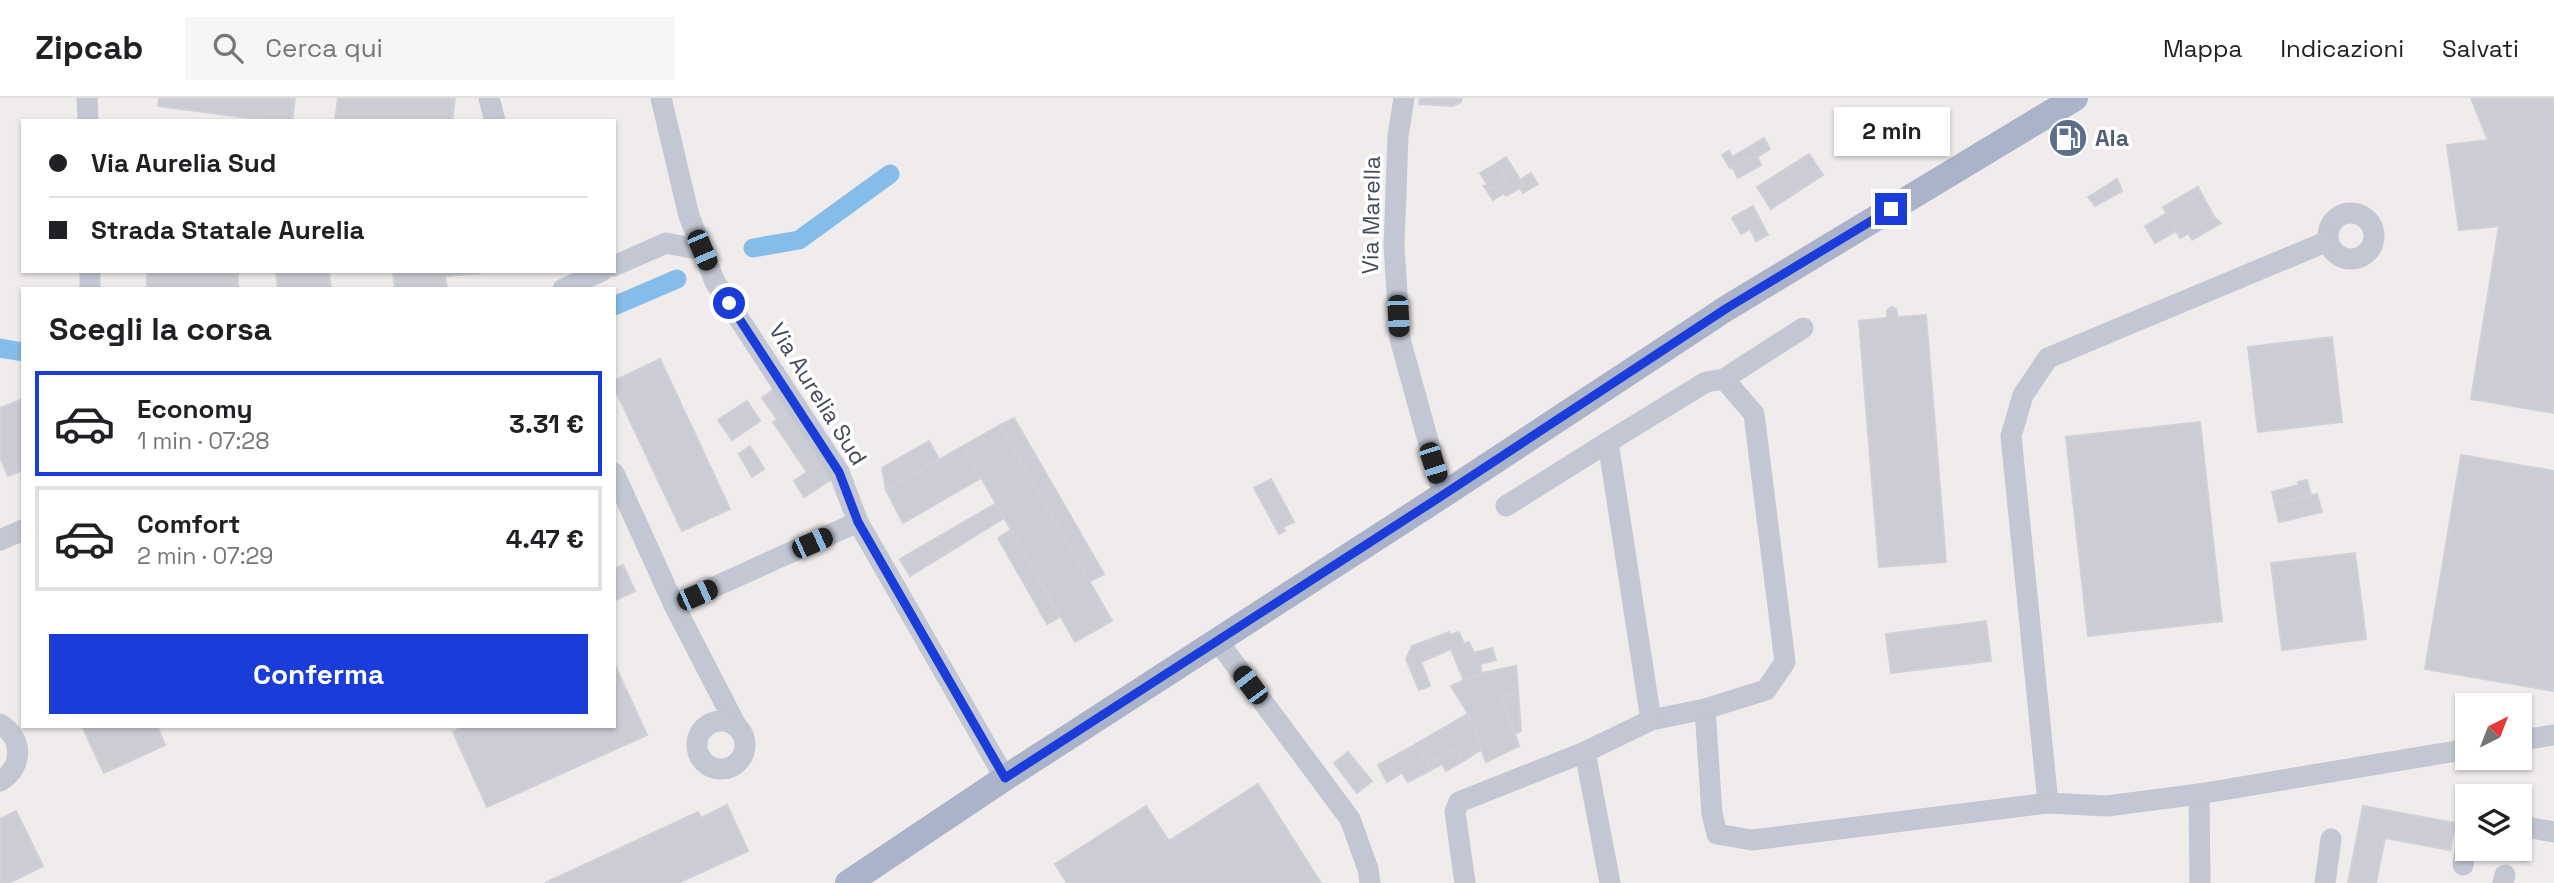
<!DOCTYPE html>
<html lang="it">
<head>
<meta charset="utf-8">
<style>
	body { margin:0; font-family:"Space Grotesk",sans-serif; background:#f6f6f6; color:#202124; height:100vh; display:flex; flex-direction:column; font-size:26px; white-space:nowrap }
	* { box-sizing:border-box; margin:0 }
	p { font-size:23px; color:#757577 }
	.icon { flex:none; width:38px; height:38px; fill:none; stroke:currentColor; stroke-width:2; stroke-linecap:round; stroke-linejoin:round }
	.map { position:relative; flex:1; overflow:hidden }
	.details { position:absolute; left:21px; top:189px; width:595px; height:441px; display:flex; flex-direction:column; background:#fff; border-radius:0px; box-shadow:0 2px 5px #0004 }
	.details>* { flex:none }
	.guide { position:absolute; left:21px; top:21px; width:595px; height:154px; border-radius:0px; box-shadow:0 2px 5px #0004; display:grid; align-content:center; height:154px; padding:0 28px; background:#fff }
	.needle { width:46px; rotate:42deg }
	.fabs { position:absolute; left:2455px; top:595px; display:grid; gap:14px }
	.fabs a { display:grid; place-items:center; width:77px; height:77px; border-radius:0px; background:#fff; box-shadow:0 2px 5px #0004; font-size:35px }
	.end { position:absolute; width:32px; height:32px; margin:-16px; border:9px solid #1a3dda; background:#fff; box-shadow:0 0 0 4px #fff }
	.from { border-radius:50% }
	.bubble { position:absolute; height:49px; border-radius:0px; background:#fff; box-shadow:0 2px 5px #0004; font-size:23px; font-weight:700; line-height:49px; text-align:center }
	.car { position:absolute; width:21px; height:42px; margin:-21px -10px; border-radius:9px; box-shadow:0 0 5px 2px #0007; background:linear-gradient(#222 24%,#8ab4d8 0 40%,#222 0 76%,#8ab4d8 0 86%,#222 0) }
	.guide b { display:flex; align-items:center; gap:24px; height:66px; font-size:26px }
	.guide b+b { border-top:2px solid #e0e0e0 }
	.guide i { width:18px; height:18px; background:#202124 }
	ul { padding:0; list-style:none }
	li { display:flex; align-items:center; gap:21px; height:105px; margin:0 14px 10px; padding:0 14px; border:4px solid #e0e0e0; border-radius:0px }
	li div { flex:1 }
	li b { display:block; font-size:26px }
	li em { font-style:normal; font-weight:700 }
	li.on { border-color:#1a3dda }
	li>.icon { width:63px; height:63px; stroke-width:1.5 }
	h2 { padding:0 28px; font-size:32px; line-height:84px }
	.cta { display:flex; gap:14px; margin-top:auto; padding:14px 28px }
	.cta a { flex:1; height:80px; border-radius:0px; background:#1a3dda; color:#fff; font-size:28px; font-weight:700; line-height:80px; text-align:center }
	header { display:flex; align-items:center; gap:42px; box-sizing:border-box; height:98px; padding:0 35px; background:#fff; border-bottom:2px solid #e0e0e0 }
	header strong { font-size:33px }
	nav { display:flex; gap:38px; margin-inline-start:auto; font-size:24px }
	.search { width:490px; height:63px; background:#f6f6f6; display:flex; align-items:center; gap:18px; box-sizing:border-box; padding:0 24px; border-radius:0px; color:#757577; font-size:26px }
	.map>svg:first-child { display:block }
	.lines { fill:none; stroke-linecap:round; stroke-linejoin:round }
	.canal { stroke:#86bcea; stroke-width:19 }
	.building { fill:#cbccd4; stroke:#d0d0d8; stroke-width:2 }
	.minor { stroke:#c2c7d3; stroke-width:21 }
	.major { stroke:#abb3cb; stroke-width:26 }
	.route { stroke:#1a3dda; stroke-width:9 }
	.labels { text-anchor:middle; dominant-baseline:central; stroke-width:7; stroke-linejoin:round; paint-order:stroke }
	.service-label { font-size:23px; font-weight:bold; fill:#4e5e75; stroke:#fff; text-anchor:start }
	.street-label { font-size:23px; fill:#444a59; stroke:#fff }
</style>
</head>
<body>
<header>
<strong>Zipcab</strong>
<div class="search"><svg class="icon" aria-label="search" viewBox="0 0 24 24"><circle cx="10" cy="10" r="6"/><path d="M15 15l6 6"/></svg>Cerca qui</div>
<nav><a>Mappa</a><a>Indicazioni</a><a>Salvati</a></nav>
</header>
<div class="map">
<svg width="2554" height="785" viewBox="0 0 2554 785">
	<rect width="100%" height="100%" fill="#efeceb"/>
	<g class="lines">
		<g class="canal">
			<polyline points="753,150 799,142 890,76"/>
			<polyline points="614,208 677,181"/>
			<polyline points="0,250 23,254"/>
		</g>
	</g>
	<g class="building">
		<polygon points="159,0 295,0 292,23 271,23 158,8"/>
		<polygon points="338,0 455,0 452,23 335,23"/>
		<polygon points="1420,0 1462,0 1461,4 1452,8 1419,6"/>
		<polygon points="2471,0 2554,0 2554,315 2471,301 2499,128 2459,132 2447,47 2488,42"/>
		<polygon points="1764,40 1770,51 1757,59 1751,48"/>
		<polygon points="1751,48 1756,57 1730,70 1722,57 1729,53 1732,59"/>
		<polygon points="1809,56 1823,77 1771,111 1757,89"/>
		<polygon points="1756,57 1761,67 1738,80 1732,69"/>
		<polygon points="1506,59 1524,88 1506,98 1504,95 1493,102 1484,88 1487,87 1491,92 1507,81 1497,65"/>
		<polygon points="1497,65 1507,81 1491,92 1480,75"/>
		<polygon points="1531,75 1538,86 1523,95 1520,90 1524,88 1520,82"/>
		<polygon points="2117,81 2122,93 2106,102 2098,93"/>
		<polygon points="2198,89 2201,95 2166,114 2163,109"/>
		<polygon points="2098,93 2106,102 2095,108 2088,99"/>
		<polygon points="2201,95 2215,120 2180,140 2166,114"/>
		<polygon points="1753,108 1768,137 1756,143 1750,131 1741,136 1732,120"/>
		<polygon points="2167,115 2176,133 2155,145 2145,128"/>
		<polygon points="2215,120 2221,125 2192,142 2188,135"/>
		<rect x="147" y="173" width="91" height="18"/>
		<polygon points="276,173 329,173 331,191 278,191"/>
		<polygon points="393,173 480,173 480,175 445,178 447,191 395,191"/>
		<polygon points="1892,209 1896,211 1898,219 1926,217 1946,464 1879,469 1859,223 1887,220 1887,212"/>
		<polygon points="2332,239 2342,324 2258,334 2248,249"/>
		<polygon points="660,261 730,411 682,433 614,289 614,283"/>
		<polygon points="774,291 790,313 777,321 762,300"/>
		<polygon points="23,301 23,372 8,378 0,359 0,310"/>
		<polygon points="747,303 760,323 732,342 718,322"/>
		<polygon points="790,313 835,379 804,399 794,383 807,374 773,324"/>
		<polygon points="1014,320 1104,476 1089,484 1000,327"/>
		<polygon points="2200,324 2222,523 2088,538 2066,339"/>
		<polygon points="1000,327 1112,523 1075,544 963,348"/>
		<polygon points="929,343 939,361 886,392 882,370"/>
		<polygon points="750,348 764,371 752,379 739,356"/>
		<polygon points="963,348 981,380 903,425 886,392"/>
		<polygon points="2461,357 2554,373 2554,593 2425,571"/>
		<polygon points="1271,381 1294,424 1283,429 1285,433 1279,436 1254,390"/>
		<polygon points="2307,382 2311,398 2275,407 2272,394 2299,387 2298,384"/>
		<polygon points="2317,396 2322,414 2279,424 2275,407"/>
		<polygon points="995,406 1004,420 910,478 900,461"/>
		<polygon points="1011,432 1060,519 1047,526 998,440"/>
		<polygon points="2355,455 2366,541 2282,552 2271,465"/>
		<polygon points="623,467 635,493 614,503 614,471"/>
		<polygon points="1986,523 1991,563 1891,575 1886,536"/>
		<polygon points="1449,534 1450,537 1459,534 1464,546 1469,544 1474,555 1492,550 1496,562 1480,566 1482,575 1464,583 1451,551 1421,564 1430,588 1419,592 1406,561 1412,548"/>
		<polygon points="614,565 647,637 487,709 453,634 465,628 614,628"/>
		<polygon points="1516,568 1518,593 1502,597 1519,648 1486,664 1468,616 1451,588 1482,575"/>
		<polygon points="1518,593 1521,633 1515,636 1502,597"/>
		<polygon points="1468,616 1482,651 1463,663 1456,651 1427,666 1416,646"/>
		<polygon points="82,628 157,628 165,647 104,675"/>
		<polygon points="1416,646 1431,672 1408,684 1402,675 1387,684 1378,667"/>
		<polygon points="1456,651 1463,663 1446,673 1442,666 1431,672 1427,666"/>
		<polygon points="1348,654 1372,683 1357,695 1334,665"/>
		<polygon points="1258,686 1321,785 1067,785 1055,766 1146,708 1169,743"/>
		<polygon points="727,707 748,753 678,785 545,785 698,714 701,720"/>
		<polygon points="2363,708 2455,725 2450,752 2385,740 2376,785 2348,785"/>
		<polygon points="16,713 43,768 9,785 0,785 0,721"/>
		<polygon points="2520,740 2528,742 2524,763 2488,757 2489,751 2520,751"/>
	</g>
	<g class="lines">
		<g class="minor">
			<polyline points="87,0 88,23"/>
			<polyline points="489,0 495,23"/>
			<polyline points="661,0 689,118 715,184 839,374 858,424 1005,680"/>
			<polyline points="1404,0 1398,38 1394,148 1400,241 1443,397"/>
			<circle cx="2351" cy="138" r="23"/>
			<polyline points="614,168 666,145 702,152"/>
			<polyline points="90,173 90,191"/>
			<polyline points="563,191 602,173"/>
			<polyline points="614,375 674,507 737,629"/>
			<polyline points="1506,408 1608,344"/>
			<polyline points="0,442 23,432"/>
			<polyline points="674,507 858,424"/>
			<polyline points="1217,542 1350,721 1368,771 1370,785"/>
			<polyline points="1705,611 1712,716 1717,736 1752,742 2048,705 2011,338 2023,297 2048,260 2328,143"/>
			<polyline points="1651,622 1705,611 1766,592 1785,564 1754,316 1724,281"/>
			<circle cx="721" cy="647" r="24"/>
			<path d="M0 626C24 640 23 670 0 683"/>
			<polyline points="2520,642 2554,637"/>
			<polyline points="1585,654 1610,785"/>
			<polyline points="2199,696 2200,785"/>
			<polyline points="2048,705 2107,708 2199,696 2468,651"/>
			<polyline points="2520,728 2554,734"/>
			<polyline points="2463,767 2468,737"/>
			<polyline points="1465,785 1455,714 1459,704 1585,654 1651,622 1608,344 1706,284 1724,281 1803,230"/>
			<polyline points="2325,785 2331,741"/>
			<polyline points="2503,785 2505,777"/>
		</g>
		<polyline class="major" points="848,785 1005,680 1443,397 1727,210 2075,0"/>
	</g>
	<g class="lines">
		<polyline class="route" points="729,205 839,374 858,424 1005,680 1443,397 1727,210 1891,111"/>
	</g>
	<defs>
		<g id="fuel-disc" transform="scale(2.0125)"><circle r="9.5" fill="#5c6f8a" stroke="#fff"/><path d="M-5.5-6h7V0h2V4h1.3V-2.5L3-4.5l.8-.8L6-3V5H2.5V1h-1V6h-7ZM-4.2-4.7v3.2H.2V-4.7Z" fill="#fff"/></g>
	</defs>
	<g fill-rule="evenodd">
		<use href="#fuel-disc" x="2068" y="40"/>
	</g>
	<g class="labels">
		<g class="service-label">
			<text x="2095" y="40">Ala</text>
		</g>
		<g class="street-label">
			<text transform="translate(1371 117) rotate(-89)">Via Marella</text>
			<text transform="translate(818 296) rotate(58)">Via Aurelia Sud</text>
		</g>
	</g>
</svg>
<div class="fabs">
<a><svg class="needle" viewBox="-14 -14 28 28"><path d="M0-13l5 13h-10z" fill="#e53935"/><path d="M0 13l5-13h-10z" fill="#757577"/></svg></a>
<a><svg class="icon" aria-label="layers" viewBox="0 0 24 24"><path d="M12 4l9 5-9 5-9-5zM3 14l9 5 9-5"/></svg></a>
</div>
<i class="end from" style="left:729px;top:205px"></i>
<i class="end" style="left:1891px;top:111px"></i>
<div class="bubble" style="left:1834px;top:9px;width:116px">2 min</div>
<i class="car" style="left:702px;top:152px;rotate:157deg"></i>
<i class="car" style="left:1398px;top:218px;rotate:177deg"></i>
<i class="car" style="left:1433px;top:365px;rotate:162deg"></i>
<i class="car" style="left:812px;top:445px;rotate:66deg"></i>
<i class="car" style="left:697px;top:497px;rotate:66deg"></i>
<i class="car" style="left:1250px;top:587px;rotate:323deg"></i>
<div class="guide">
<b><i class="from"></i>Via Aurelia Sud</b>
<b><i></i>Strada Statale Aurelia</b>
</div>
<section class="details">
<h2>Scegli la corsa</h2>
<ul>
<li class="on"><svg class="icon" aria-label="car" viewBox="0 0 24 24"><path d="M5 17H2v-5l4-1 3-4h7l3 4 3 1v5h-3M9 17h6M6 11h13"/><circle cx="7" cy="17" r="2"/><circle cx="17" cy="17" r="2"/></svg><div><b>Economy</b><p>1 min · 07:28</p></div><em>3.31 €</em></li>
<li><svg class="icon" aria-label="car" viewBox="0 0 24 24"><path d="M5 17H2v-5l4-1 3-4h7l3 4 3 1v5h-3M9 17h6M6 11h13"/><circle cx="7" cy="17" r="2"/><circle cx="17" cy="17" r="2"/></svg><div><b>Comfort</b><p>2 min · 07:29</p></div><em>4.47 €</em></li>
</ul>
<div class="cta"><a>Conferma</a></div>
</section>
</div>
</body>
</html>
